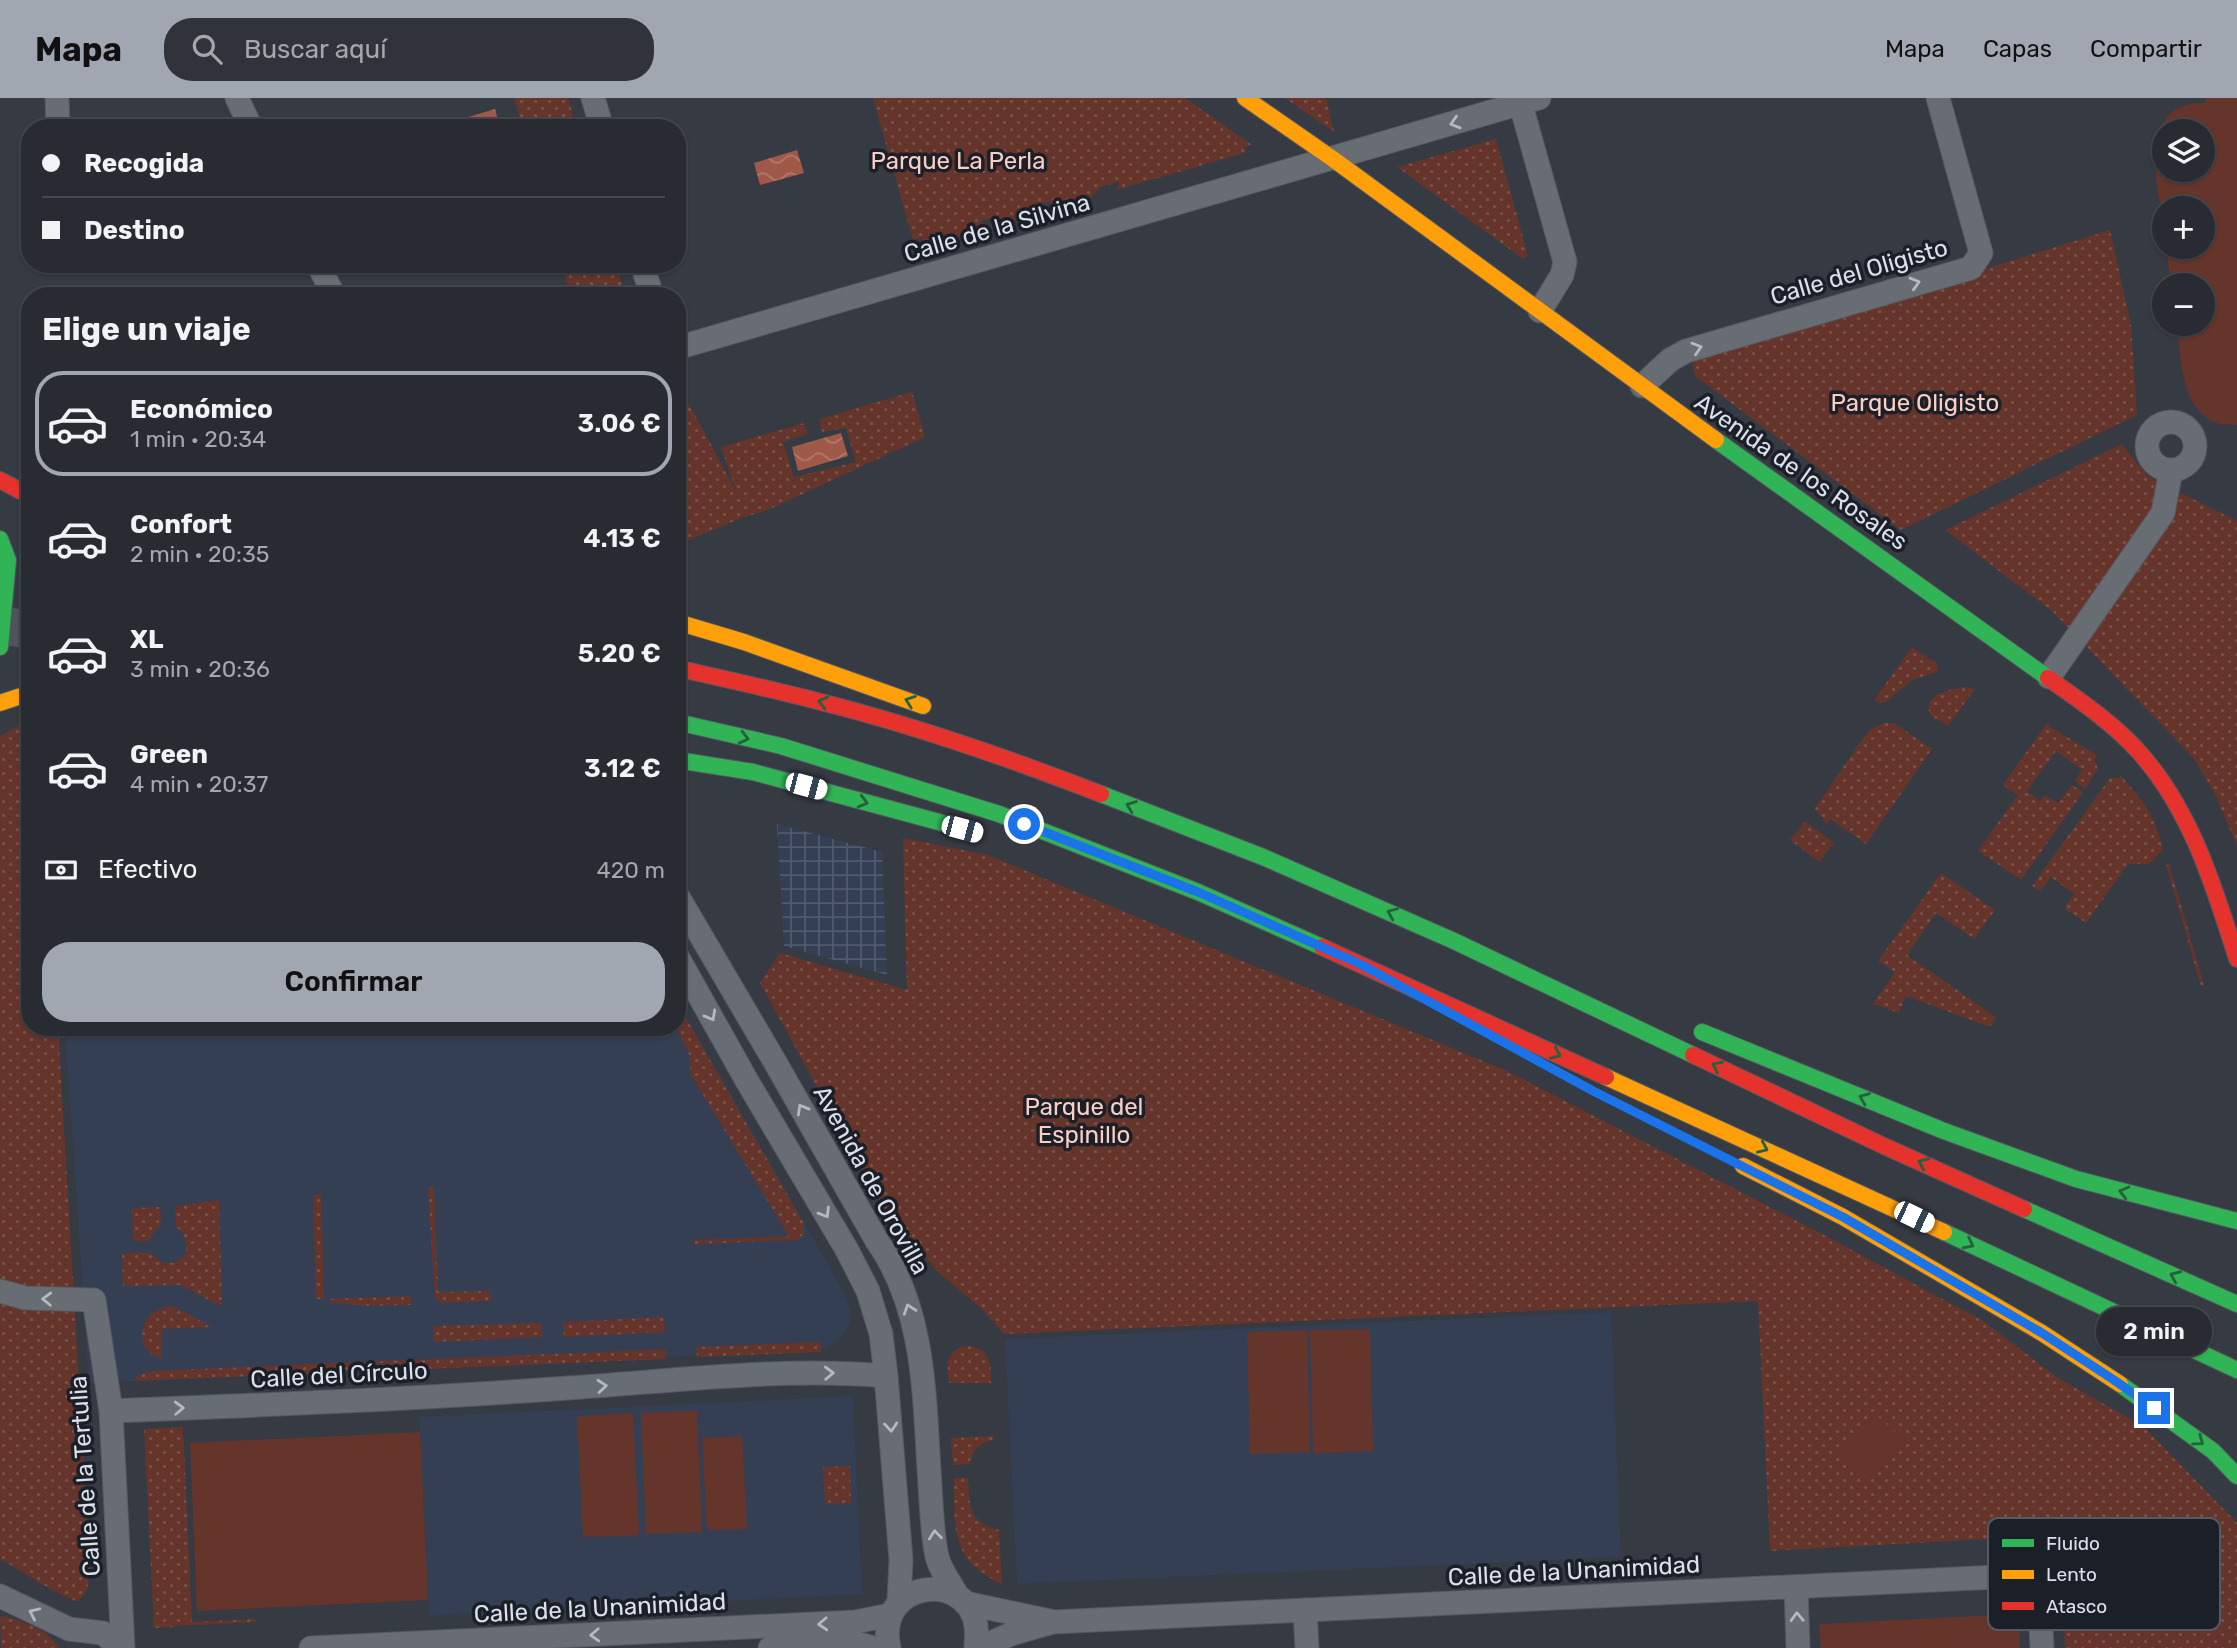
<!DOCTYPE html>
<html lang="es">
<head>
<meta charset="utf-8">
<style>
	body { margin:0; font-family:Rubik,sans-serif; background:#30343a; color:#f1f3f6; height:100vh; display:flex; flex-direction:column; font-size:26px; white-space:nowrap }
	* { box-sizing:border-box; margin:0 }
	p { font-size:23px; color:#a5a7ac }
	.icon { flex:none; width:38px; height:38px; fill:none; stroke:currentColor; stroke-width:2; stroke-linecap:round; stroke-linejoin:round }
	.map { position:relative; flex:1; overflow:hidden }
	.details { position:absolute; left:21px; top:189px; width:665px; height:749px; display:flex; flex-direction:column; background:#282c32; border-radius:28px; box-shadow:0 2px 5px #0004,0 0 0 2px #44484d }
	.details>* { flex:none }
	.top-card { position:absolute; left:21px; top:21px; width:665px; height:154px; border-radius:28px; box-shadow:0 2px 5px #0004,0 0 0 2px #44484d; display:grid; align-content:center; height:154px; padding:0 21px; background:#282c32 }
	.controls { position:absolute; left:2152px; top:21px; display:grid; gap:14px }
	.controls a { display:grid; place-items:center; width:63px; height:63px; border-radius:50%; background:#282c32; box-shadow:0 2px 5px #0004,0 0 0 2px #44484d; font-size:35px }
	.end { position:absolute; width:32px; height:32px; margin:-16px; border:9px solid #1a73e8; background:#fff; box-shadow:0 0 0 4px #fff }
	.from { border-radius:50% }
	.bubble { position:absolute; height:49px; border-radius:24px; background:#282c32; box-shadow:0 2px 5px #0004,0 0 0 2px #44484d; font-size:23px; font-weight:600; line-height:49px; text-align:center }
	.car { position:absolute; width:21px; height:42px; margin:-21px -10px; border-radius:9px; box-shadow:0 0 5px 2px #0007; background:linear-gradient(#fff 24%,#345 0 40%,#fff 0 76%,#345 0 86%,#fff 0) }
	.top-card b { display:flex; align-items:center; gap:24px; height:66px; font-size:26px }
	.top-card b+b { border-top:2px solid #44484d }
	.top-card i { width:18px; height:18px; background:#f1f3f6 }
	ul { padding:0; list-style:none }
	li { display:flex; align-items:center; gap:21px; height:105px; margin:0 14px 10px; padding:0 7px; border:4px solid transparent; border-radius:28px }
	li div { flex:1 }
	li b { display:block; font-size:26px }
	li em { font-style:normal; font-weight:600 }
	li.on { border-color:#a1a7b1 }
	li>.icon { width:63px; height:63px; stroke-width:1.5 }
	h2 { padding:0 21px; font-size:32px; line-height:84px }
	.pay { display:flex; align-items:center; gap:18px; height:77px; padding:0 21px; font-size:26px }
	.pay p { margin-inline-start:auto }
	.button { display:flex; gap:14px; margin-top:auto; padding:14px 21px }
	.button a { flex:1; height:80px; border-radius:28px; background:#a1a7b1; color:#111; font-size:28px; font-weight:600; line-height:80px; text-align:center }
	header { display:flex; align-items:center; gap:42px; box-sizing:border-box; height:98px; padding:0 35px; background:#a1a7b1; color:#111 }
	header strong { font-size:33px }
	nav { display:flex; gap:38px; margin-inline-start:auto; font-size:24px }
	.search { width:490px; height:63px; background:#30343a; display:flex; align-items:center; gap:18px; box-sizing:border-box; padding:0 24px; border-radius:28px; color:#a5a7ac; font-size:26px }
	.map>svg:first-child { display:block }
	.built { fill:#343f53 }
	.industrial { fill:url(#industrial-grid) }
	.park { fill:url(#park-dots) }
	.pitch { fill:#65352b; fill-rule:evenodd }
	.water { fill:url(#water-waves) }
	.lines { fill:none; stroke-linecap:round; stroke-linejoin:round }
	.highway-tunnel { stroke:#4e535c; stroke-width:38; stroke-dasharray:38 19; stroke-linecap:butt }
	.street-casing { stroke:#545860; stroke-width:25 }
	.fast-casing { stroke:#545860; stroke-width:18 }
	.slow-casing { stroke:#545860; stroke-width:18 }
	.jam-casing { stroke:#545860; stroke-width:18 }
	.street { stroke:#686c73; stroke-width:23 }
	.fast { stroke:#30b455; stroke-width:16 }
	.slow { stroke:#ff9f0a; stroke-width:16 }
	.jam { stroke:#e5322d; stroke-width:16 }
	.oneway { stroke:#b3b8c2 }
	.oneway2 { stroke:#24623c }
	.route { stroke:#1a73e8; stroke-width:9 }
	.labels { text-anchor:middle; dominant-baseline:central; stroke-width:7; stroke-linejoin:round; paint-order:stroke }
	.park-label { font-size:24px; fill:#fccdc2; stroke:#1b1f27 }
	.street-label { font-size:24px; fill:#dbe1ec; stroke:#1b1f27 }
	.key { fill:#1b1f27; stroke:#555962; stroke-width:2 }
	.key-label { font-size:19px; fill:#dbe1ec }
</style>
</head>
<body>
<header>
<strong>Mapa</strong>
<div class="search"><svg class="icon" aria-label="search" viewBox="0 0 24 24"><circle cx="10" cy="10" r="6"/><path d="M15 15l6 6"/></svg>Buscar aquí</div>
<nav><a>Mapa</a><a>Capas</a><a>Compartir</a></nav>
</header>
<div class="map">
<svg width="2237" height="1550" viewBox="0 0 2237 1550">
	<defs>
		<pattern id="industrial-grid" width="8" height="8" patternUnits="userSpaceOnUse" patternTransform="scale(1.75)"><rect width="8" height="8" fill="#343f53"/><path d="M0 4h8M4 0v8" fill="none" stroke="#515a6c"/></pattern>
		<pattern id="park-dots" width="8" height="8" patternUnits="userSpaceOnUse" patternTransform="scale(1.75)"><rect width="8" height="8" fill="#65352b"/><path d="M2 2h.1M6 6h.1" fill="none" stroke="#7a524a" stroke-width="1.8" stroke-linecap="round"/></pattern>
		<pattern id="water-waves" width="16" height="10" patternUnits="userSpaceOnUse" patternTransform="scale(1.75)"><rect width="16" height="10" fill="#a05848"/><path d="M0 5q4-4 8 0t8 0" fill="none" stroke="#b1786b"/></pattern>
	</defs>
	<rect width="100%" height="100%" fill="#353a43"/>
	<g class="built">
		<polygon points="677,903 844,1194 851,1215 849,1227 842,1238 830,1248 820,1252 89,1285 65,929 677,929"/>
		<polygon points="1611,1214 1621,1459 1017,1486 1005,1241"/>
		<polygon points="853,1298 862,1496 429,1518 419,1319"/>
	</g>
	<polygon class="industrial" points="777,726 882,754 887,877 784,848"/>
	<g class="park">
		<polygon points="514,0 568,0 576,30 523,30"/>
		<polygon points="873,0 1185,0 1252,47 1243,50 1248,54 1116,92 1120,84 1100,89 1091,100 1079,107 1066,109 1049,104 1036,107 1032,117 991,129 996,119 981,123 975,134 923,149 921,140 913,142"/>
		<polygon points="1285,0 1326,0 1334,34"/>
		<polygon points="1496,41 1528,158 1523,161 1397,69"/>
		<polygon points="2110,132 2131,228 2137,317 1901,432 1695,278 1692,262"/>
		<polygon points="562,166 616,166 625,198 571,198"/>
		<polygon points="677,284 736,393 721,349 804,325 808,336 783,344 794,379 856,364 846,330 822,334 819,321 912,294 925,339 768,412 744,419 677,447"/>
		<polygon points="2122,346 2147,378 2237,423 2237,748 2215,696 2195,662 2053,514 1945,432"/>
		<polygon points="1912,549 1936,565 1938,569 1937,574 1912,582 1886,604 1881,605 1874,602"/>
		<path d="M1965 589 1975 591 1948 628 1930 617C1924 595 1948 592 1965 589Z"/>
		<path d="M30 622V929H58L90 1472 87 1492 79 1503C68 1504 15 1469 0 1461V638Z"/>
		<polygon points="1883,625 1894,625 1932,651 1866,746 1830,721 1827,727 1815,710 1864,639 1871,631"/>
		<polygon points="2047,625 2052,630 2097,657 2095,662 2098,671 2085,691 2075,683 2082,672 2056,653 2027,693 2040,703 2045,697 2058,705 2072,687 2083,694 2021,782 1978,753 2018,697 2003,687"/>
		<path d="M2121 678C2144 704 2155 717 2163 752L2149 766H2128L2086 825 2064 810 2074 796 2051 779 2040 793 2032 788 2110 680H2118Z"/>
		<polygon points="1805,723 1834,745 1819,764 1790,742"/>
		<polygon points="903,740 988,757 1507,973 1824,1137 1983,1223 2058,1280 2143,1328 2237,1425 2237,1550 2065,1550 2059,1437 1770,1453 1758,1203 1004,1236 982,1211 939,1175 887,1116 760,885 780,855 907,892"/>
		<polygon points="2169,766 2204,887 2201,888 2166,767"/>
		<polygon points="1941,775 1995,812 1974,841 1936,815 1907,857 1996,919 1990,929 1906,898 1899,915 1873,906 1895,874 1878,863"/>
		<polygon points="677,904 804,1126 804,1136 797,1142 694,1146 694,1142 789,1138 691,977 689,956 676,929"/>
		<polygon points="434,1089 438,1194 490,1193 491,1203 442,1205 435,1200 428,1090"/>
		<polygon points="313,1097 321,1097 324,1201 316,1201"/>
		<path d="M219 1102 222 1207H218L181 1187 123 1188 122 1156C130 1155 142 1153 150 1156 158 1159 160 1166 169 1165 191 1164 191 1139 176 1129L175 1108Z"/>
		<polygon points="160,1109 161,1126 148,1143 133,1143 132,1110"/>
		<polygon points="411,1198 411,1207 368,1208 330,1204 328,1201"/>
		<path d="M168 1208 177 1210 212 1229 161 1231 162 1260C139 1257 137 1229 152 1215 157 1212 163 1210 168 1208Z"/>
		<polygon points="664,1219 665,1234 564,1239 563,1224"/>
		<polygon points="541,1225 542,1239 434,1244 433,1228"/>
		<polygon points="820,1244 821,1254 697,1259 696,1249"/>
		<path d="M963 1248C990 1248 991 1262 991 1285H949C948 1267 944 1256 963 1248Z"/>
		<polygon points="666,1251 666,1261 134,1283 140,1277 150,1273"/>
		<polygon points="183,1329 192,1524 256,1521 257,1524 175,1528 174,1525 173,1529 154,1530 144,1331"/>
		<path d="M994 1338V1343C979 1343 973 1353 969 1366L953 1367 951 1340Z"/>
		<polygon points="850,1368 851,1405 825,1406 823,1369"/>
		<path d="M954 1380H968C969 1407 969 1426 999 1432L1002 1486C949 1461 955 1432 954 1380Z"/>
		<path d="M5 1518C26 1525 46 1530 59 1550H1L0 1519Z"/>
	</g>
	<g class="pitch">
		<path d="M2206 0H2237V327C2232 326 2225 327 2220 326 2180 315 2181 259 2177 226H2203V187H2171L2166 149H2203V110H2165V139C2159 96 2133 2 2205 5ZM2165 33H2203V72H2165Z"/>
		<polygon points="1370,1231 1373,1353 1313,1355 1310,1232"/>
		<polygon points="1307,1232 1310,1354 1250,1356 1247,1234"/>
		<polygon points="697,1313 702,1434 646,1436 641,1315"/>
		<polygon points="1873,1314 1904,1342 1867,1383 1836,1355"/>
		<polygon points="633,1315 639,1437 583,1439 577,1318"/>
		<polygon points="420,1334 428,1502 197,1513 190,1345"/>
		<polygon points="742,1338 747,1431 707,1432 702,1340"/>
		<polygon points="2018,1516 2020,1550 1821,1550 1819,1526"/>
	</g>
	<g class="water">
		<polygon points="495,11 499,26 485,30 467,30 465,20"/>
		<polygon points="797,52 804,75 760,87 754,65"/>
		<polygon points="841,335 848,358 798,373 792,349"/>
	</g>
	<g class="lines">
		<polyline class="highway-tunnel" points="0,528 30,531"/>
		<g class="street-casing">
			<g id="street">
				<polyline points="57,0 58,30"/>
				<polyline points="237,0 251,30"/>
				<polyline points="593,0 602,30"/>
				<polyline points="1519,0 1565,164 1562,177 1540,213"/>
				<polyline points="318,166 334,198"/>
				<polyline points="642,166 652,198"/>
				<polyline points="677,250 1539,0"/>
				<polyline points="1642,288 1670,262 1686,253 1971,170 1981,155 1938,0"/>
				<circle cx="2171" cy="348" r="24"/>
				<polyline points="2049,579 2163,415 2171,372"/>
				<path d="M677 797 775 964 877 1143C927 1214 924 1304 930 1387 931 1405 933 1446 938 1462 942 1475 952 1487 958 1499"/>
				<polyline points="677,858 747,983 847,1152 868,1193 881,1236 886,1278 901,1462 899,1504"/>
				<polyline points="0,1193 25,1200 94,1202 111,1313 123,1550"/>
				<path d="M111 1313C264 1307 416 1301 568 1290 674 1283 781 1269 886 1278"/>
				<polyline points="1796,1489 1798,1550"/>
				<polyline points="0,1498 69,1531 103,1535 120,1550"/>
				<polyline points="965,1505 1050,1523"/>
				<polyline points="1305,1512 1307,1550"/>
				<polyline points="311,1550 855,1524 890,1517"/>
				<polyline points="770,1550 856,1545 874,1550"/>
				<path d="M889 1550C874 1481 969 1472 976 1528 977 1535 976 1543 976 1550"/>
				<polyline points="980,1550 1011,1536 1053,1524 2018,1478 2040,1504 2042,1550"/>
			</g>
		</g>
		<g class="fast-casing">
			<g id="fast">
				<polyline points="1716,342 2048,580"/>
				<polyline points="0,441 8,462 0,549"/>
				<polyline points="677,624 781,648 999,716 1198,794 1322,849"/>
				<polyline points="677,662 753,674 950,727"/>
				<polyline points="1101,696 1263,759 1454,843 1693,957"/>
				<polyline points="1702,934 1944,1033 2076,1081 2237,1123"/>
				<polyline points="2024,1111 2237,1206"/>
				<polyline points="1944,1134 2237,1272"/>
				<polyline points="2120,1286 2213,1353 2237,1378"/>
			</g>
		</g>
		<g class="slow-casing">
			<g id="slow">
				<polyline points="1245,0 1333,61 1716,342"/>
				<polyline points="677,524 744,544 923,608"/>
				<polyline points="0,605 30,595"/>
				<polyline points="1606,979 1944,1134"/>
				<polyline points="1743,1068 1843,1119 2042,1235 2120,1286"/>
			</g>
		</g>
		<g class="jam-casing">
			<g id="jam">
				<polyline points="0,382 30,398"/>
				<path d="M677 570C724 581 771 591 817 603 914 627 1008 660 1101 696"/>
				<path d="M2048 580C2079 602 2113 625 2139 654 2191 712 2214 788 2237 861"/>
				<polyline points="1322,849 1606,979"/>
				<polyline points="1693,957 1886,1049 2024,1111"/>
			</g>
		</g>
		<use href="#street" class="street"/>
		<use href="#fast" class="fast"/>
		<use href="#slow" class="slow"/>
		<use href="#jam" class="jam"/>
	</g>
	<defs><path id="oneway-chevron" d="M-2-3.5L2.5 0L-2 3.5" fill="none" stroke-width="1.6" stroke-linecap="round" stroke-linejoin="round" transform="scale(1.75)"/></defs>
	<g class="oneway">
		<use href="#oneway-chevron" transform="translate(1455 25) rotate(163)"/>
		<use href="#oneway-chevron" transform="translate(1915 185) rotate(-16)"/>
		<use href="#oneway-chevron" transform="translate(1697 250) rotate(-17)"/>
		<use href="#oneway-chevron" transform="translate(711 918) rotate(61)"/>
		<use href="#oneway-chevron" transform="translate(802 1011) rotate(-119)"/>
		<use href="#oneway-chevron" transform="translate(825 1115) rotate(59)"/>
		<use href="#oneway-chevron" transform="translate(47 1201) rotate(-178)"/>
		<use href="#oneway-chevron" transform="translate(909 1211) rotate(-108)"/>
		<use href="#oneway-chevron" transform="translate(829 1275) rotate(-2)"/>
		<use href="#oneway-chevron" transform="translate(602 1288) rotate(-5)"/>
		<use href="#oneway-chevron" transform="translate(179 1310) rotate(-2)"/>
		<use href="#oneway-chevron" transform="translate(891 1329) rotate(85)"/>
		<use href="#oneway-chevron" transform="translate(935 1437) rotate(-96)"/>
		<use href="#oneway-chevron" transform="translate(34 1515) rotate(-155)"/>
		<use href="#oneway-chevron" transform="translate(1797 1519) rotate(-92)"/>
		<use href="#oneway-chevron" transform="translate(823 1526) rotate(177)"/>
		<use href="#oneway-chevron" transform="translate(595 1537) rotate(177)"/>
	</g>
	<g class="oneway2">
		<use href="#oneway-chevron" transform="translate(910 603) rotate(-160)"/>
		<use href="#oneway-chevron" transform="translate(823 604) rotate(-165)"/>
		<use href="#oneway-chevron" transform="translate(744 640) rotate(14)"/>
		<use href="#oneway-chevron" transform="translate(863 704) rotate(15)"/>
		<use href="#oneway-chevron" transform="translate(1131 708) rotate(-159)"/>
		<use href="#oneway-chevron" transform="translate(1392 815) rotate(-157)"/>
		<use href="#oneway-chevron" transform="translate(1556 956) rotate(25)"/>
		<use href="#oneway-chevron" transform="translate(1717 968) rotate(-154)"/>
		<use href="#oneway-chevron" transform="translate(1864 1000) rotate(-158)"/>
		<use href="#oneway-chevron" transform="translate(1763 1050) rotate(24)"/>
		<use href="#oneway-chevron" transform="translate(1923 1065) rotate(-156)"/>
		<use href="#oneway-chevron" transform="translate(2124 1094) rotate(-165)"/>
		<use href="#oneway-chevron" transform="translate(1969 1146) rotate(26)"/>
		<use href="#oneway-chevron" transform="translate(2175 1178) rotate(-156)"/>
		<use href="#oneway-chevron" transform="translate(2199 1343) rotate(36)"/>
	</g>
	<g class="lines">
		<polyline class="route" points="1024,726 1198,794 1360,866 1595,994 1843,1119 2042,1235 2114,1282 2154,1310"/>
	</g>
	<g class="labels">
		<g class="park-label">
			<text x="958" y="63">Parque La Perla</text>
			<text x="1915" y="305">Parque Oligisto</text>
			<text x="1084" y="1009">Parque del<tspan x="1084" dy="28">Espinillo</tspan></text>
		</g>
		<g class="street-label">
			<text transform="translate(997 130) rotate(-16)">Calle de la Silvina</text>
			<text transform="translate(1859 174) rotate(-16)">Calle del Oligisto</text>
			<text transform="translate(1801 374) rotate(35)">Avenida de los Rosales</text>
			<text transform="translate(871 1082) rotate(61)">Avenida de Orovilla</text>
			<text transform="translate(339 1277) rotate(-3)">Calle del Círculo</text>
			<text transform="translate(85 1378) rotate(-94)">Calle de la Tertulia</text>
			<text transform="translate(1574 1473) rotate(-3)">Calle de la Unanimidad</text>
			<text transform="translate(600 1510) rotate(-3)">Calle de la Unanimidad</text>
		</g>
	</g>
	<rect x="1988" y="1420" width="232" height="112" rx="10" class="key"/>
	<rect x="2002" y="1441" width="32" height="8" fill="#30b455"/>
	<rect x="2002" y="1472" width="32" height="9" fill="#ff9f0a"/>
	<rect x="2002" y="1504" width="32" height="8" fill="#e5322d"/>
	<g class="key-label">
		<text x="2046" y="1452">Fluido</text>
		<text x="2046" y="1483">Lento</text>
		<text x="2046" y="1515">Atasco</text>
	</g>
</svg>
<div class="controls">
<a><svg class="icon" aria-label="layers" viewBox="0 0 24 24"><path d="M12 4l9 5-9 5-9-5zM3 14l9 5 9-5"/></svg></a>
<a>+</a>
<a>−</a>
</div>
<i class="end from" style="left:1024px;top:726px"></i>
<i class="end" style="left:2154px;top:1310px"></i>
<div class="bubble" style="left:2096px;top:1209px;width:116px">2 min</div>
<i class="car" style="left:806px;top:688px;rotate:105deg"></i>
<i class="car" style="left:962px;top:731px;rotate:105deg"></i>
<i class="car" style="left:1914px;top:1119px;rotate:116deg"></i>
<div class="top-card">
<b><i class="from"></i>Recogida</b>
<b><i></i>Destino</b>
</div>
<section class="details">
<h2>Elige un viaje</h2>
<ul>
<li class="on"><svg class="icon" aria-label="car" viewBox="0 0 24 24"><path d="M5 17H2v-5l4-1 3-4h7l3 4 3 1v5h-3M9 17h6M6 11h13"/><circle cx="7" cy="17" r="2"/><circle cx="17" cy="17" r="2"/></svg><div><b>Económico</b><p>1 min · 20:34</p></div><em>3.06 €</em></li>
<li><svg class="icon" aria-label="car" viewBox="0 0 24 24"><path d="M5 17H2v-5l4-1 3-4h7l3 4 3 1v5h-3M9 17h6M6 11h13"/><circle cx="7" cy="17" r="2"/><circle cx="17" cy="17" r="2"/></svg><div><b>Confort</b><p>2 min · 20:35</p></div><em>4.13 €</em></li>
<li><svg class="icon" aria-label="car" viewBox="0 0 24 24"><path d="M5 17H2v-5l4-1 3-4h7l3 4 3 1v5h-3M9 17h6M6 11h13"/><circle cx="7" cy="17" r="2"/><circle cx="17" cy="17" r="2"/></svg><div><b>XL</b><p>3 min · 20:36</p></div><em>5.20 €</em></li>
<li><svg class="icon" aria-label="car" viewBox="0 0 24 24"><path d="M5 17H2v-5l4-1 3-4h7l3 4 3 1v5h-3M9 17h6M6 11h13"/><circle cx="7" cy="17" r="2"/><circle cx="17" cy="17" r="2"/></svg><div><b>Green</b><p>4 min · 20:37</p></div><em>3.12 €</em></li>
</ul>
<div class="pay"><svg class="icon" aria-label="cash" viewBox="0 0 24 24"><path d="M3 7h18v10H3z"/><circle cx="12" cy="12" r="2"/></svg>Efectivo<p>420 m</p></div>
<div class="button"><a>Confirmar</a></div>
</section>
</div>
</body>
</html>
